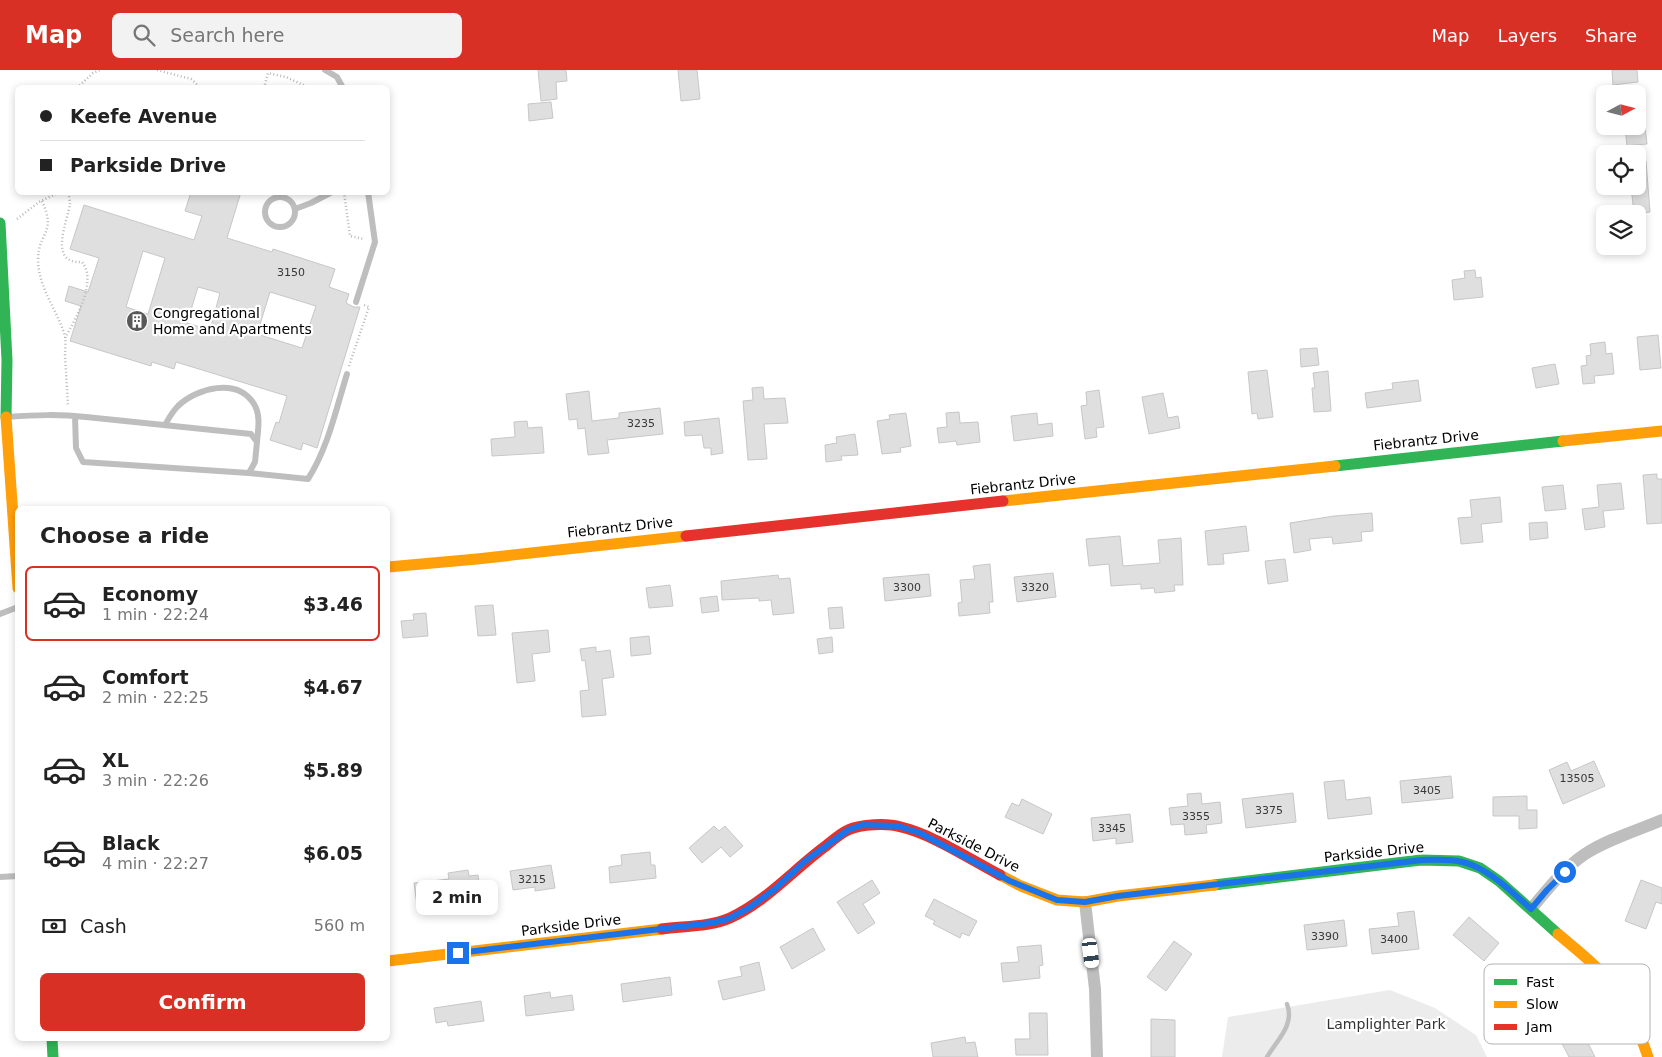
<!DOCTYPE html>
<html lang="en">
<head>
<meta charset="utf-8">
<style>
	body { margin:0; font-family:"DejaVu Sans",sans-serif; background:#f2f2f2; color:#222; height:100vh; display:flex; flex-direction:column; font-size:19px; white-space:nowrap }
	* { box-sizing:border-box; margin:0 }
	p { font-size:16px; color:#767676 }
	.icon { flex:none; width:28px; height:28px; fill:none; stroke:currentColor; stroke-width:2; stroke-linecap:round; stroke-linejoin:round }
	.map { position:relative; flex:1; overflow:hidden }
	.drawer { position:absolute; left:15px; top:436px; width:375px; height:535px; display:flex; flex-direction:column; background:#fff; border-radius:8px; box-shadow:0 2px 8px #0003 }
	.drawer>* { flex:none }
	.banner { position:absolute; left:15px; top:15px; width:375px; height:110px; border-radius:8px; box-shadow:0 2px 8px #0003; display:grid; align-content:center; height:110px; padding:0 25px; background:#fff }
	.needle { width:32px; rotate:83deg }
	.controls { position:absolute; left:1596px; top:15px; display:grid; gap:10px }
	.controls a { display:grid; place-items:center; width:50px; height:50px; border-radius:8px; background:#fff; box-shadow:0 2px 8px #0003; font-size:25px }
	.end { position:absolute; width:22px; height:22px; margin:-11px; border:6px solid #1a73e8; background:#fff; box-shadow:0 0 0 2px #fff }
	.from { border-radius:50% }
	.bubble { position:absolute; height:35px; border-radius:8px; background:#fff; box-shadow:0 2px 8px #0003; font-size:16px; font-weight:800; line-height:35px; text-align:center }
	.car { position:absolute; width:15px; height:30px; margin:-15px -8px; border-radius:6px; box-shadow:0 0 4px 1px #0007; background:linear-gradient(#fff 24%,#345 0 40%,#fff 0 76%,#345 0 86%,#fff 0) }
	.banner b { display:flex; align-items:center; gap:18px; height:48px; font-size:19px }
	.banner b+b { border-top:1px solid #e0e0e0 }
	.banner i { width:12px; height:12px; background:#222 }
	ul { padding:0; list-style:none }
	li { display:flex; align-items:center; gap:15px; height:75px; margin:0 10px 8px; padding:0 15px; border:2px solid transparent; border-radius:8px }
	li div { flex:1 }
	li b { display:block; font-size:19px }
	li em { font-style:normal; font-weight:800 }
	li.current { border-color:#d93025 }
	li>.icon { width:45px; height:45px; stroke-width:1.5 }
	h2 { padding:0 25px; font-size:22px; line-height:60px }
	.pay { display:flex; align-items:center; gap:12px; height:55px; padding:0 25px; font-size:19px }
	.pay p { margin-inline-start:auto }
	.action { display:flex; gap:10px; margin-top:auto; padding:10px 25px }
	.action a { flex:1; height:58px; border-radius:8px; background:#d93025; color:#fff; font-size:20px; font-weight:800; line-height:58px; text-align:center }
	header { display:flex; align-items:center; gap:30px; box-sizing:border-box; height:70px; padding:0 25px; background:#d93025; color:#fff }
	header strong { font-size:24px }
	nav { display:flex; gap:28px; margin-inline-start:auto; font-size:18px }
	.search { width:350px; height:45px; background:#f2f2f2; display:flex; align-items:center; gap:12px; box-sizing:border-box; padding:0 18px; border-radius:8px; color:#767676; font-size:19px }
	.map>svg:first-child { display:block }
	.green { fill:#ececec }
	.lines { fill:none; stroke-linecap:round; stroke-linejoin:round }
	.stream { stroke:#bfbfbf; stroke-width:4.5 }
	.building { fill:#dfdfdf; stroke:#c7c7c7; fill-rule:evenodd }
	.path { stroke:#b9b9b9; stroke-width:2.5; stroke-dasharray:1 2.5; stroke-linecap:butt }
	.lane { stroke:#bebebe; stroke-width:6 }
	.street { stroke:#bebebe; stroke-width:12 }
	.fast { stroke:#30b455; stroke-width:11 }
	.slow { stroke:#ff9f0a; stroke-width:11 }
	.jam { stroke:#e5322d; stroke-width:11 }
	.route { stroke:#1a73e8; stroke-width:6 }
	.labels { text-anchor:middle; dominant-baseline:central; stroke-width:4.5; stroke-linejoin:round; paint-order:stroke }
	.number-label { font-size:11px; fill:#383838 }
	.poi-label { font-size:14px; fill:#000; stroke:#fff; text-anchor:start }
	.street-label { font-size:14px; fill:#000; stroke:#fff }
	.park-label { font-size:14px; fill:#333; stroke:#fff }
	.key { fill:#fff; stroke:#b2b2b2; stroke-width:1 }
	.key-label { font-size:14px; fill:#000 }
</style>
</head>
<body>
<header>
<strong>Map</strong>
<div class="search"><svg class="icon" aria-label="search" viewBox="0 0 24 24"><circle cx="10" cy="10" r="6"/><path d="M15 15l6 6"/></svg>Search here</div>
<nav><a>Map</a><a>Layers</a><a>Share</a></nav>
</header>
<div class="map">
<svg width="1662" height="987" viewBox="0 0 1662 987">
	<rect width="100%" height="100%" fill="#fff"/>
	<polygon class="green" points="1390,920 1435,938 1476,965 1487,987 1222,987 1228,947"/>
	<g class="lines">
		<path class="stream" d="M1267 987C1277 970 1295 955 1287 934"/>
	</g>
	<g class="building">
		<polygon points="538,0 566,0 567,11 556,12 557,29 541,31"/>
		<polygon points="678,0 697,0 700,29 681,31"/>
		<polygon points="1612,0 1637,0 1638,12 1613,15"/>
		<polygon points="551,32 553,48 529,51 528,34"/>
		<polygon points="1625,56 1645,56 1647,74 1627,76"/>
		<polygon points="1646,91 1650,142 1634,144 1631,116 1638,116 1638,92"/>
		<path d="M191 122H241L227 168 272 182 273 179 335 199 329 217 349 224 346 233 354 237H360L317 378 303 373 301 380 270 370 276 352 279 353 287 326 176 292 174 299 152 292 151 296 70 271 81 236 65 231 69 216 88 222 99 188 70 179 84 135 194 170 202 146 185 141ZM143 181 165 188 148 244 126 237ZM198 217 220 223 210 260 187 253ZM270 222 316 236 302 278 257 264Z"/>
		<polygon points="1475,200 1476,208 1481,207 1483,227 1454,230 1452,210 1465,208 1464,201"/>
		<polygon points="1658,265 1661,298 1640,300 1637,267"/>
		<polygon points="1605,272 1606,284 1612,283 1614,304 1594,306 1595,313 1583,314 1581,296 1587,295 1586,286 1591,285 1590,274"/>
		<polygon points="1317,278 1319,295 1301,297 1300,279"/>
		<polygon points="1555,294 1559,314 1536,318 1532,298"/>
		<polygon points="1267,300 1273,347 1258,349 1257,343 1252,344 1248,302"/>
		<polygon points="1328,301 1331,341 1314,342 1312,318 1315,318 1313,303"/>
		<polygon points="1418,310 1421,331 1367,338 1365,323 1393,319 1392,313"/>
		<polygon points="763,317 764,329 785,328 788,353 764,354 767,389 748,390 743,331 753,330 752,318"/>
		<polygon points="1099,320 1104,357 1096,358 1097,367 1085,369 1081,336 1087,335 1086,322"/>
		<polygon points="589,321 592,351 619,348 619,343 660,338 663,364 607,370 609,383 588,385 585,358 578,359 577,349 569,350 566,324"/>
		<polygon points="1163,323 1168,348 1178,346 1180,358 1149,364 1142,327"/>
		<polygon points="959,342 960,353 978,352 980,372 957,375 956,371 939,373 937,358 947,357 946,343"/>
		<polygon points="906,343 911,376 900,378 901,382 882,384 877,351 890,349 889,345"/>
		<polygon points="1037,343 1038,355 1052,353 1053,366 1014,371 1011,346"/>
		<polygon points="719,348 723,383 711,385 711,378 704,378 702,365 685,366 684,352"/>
		<polygon points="527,351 528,358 542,357 544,383 492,386 491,369 515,367 514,352"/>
		<polygon points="855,364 858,385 841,386 842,390 826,392 825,375 837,373 836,367"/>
		<polygon points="1657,404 1657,409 1662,409 1662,453 1647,454 1643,405"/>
		<polygon points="1621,413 1624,439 1603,441 1605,457 1585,460 1582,439 1599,437 1597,415"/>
		<polygon points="1563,415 1566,439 1545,441 1542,417"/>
		<polygon points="1500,427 1502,452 1481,454 1483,472 1461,474 1458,448 1472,447 1470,430"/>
		<polygon points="1372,443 1373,461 1361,462 1362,471 1333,474 1332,467 1309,469 1311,480 1294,483 1290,453 1334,446"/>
		<polygon points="1547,452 1548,468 1530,470 1529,453"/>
		<polygon points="1246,456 1249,481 1223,484 1224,494 1208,495 1205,461"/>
		<polygon points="1120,466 1123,496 1160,493 1158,470 1181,468 1183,515 1174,515 1175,521 1155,523 1154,518 1141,519 1141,514 1111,516 1109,494 1089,496 1086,469"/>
		<polygon points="1285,489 1288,511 1268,514 1265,491"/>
		<polygon points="990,494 993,532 989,532 990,543 959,546 958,533 962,532 960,510 975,509 973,496"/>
		<polygon points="1053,503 1056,527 1017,532 1014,507"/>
		<polygon points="929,504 931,526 885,531 883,508"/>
		<polygon points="778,505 779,509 790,508 794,543 773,545 771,530 759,531 759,528 722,530 721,511"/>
		<polygon points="670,515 673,536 649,538 646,518"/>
		<polygon points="717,526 719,541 702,543 700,528"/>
		<polygon points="493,535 496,565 478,566 475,536"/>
		<polygon points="842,537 844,558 830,559 828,538"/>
		<polygon points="426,543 428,566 403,568 401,551 414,550 413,544"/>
		<polygon points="548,560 550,582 532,584 535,611 517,613 512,563"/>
		<polygon points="649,566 651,584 631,586 630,568"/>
		<polygon points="832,567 833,582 819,584 817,569"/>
		<polygon points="596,577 596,582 610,580 614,607 602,609 606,645 582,647 580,621 589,620 585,590 582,591 580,579"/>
		<polygon points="1594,691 1605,716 1563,734 1549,700 1567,692 1571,701"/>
		<polygon points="1451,706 1453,728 1402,733 1400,711"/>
		<polygon points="1344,710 1346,730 1370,727 1372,744 1328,749 1324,712"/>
		<polygon points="1201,723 1202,734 1220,732 1222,753 1206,755 1207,763 1185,765 1184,754 1171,755 1169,738 1188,736 1187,724"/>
		<polygon points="1293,723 1296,752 1246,758 1242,729"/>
		<polygon points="1527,726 1527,740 1537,740 1537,758 1519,759 1519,746 1493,746 1493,727"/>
		<polygon points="1022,729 1052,744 1043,764 1005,747 1012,733 1019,736"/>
		<polygon points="1130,744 1133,772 1116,774 1116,768 1093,771 1091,748"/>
		<polygon points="714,756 719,761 725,756 743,776 730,787 721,777 702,793 689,778"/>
		<polygon points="650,782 651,795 655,795 656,808 610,813 609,797 622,795 621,785"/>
		<polygon points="551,795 555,818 535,821 535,817 513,820 510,801"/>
		<polygon points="468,800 469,806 478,805 481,828 417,835 414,813 449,809 448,803"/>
		<polygon points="872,810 880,823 863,834 875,853 858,864 837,832"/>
		<polygon points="1641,810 1662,818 1662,834 1656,832 1646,859 1625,851"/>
		<polygon points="934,829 977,851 969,866 962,863 960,868 933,854 935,851 925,846"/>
		<polygon points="1414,841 1419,879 1372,884 1369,859 1399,856 1397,843"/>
		<polygon points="1469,847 1499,873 1484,891 1453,865"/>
		<polygon points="1344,850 1347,876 1307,880 1304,855"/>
		<polygon points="813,858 825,880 792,899 780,877"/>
		<polygon points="1174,871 1192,884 1166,921 1147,907"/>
		<polygon points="1041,875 1043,895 1039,896 1040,908 1003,912 1001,893 1019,892 1017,877"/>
		<polygon points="759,892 765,920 723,930 718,911 742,906 740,897"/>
		<polygon points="670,907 672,925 623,932 621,914"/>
		<polygon points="550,922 551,928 572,925 574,940 526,946 524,926"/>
		<polygon points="481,931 484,951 448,956 447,951 436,953 434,938"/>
		<polygon points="1029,943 1047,943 1048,985 1016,985 1015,969 1030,969"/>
		<polygon points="1151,949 1175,950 1175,987 1151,987"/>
		<polygon points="1576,949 1595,987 1569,987 1555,960"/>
		<polygon points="965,967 966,973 975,972 978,987 933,987 931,973"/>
	</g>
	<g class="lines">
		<g class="path">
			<polyline points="157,0 191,9 201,18"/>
			<polyline points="77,18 93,3 100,0"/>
			<polyline points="264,18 268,3 286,7 310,18"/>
			<polyline points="344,122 350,166 364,169"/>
			<path d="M42 131C57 164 38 162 38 190 39 220 57 239 65 266 66 272 65 279 65 285 66 302 67 319 68 336"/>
			<polyline points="17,149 39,132 60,122"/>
			<path d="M65 268C75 250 98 211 82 192 47 194 68 150 70 134 70 131 69 126 68 122"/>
			<polyline points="349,296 369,237 364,235"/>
		</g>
		<g class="lane">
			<polyline points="325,0 337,7 343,18"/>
			<circle cx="280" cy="142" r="15"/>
			<polyline points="295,139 311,133 332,122"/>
			<polyline points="356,232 375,172 368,122"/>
			<path d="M7 347C36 345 58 344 86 347L251 364 257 372 255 392 249 403 83 392 76 378 75 346"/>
			<path d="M165 355C169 348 172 342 178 336 197 318 237 307 254 334 261 345 258 360 257 372"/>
			<path d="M249 403 308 409C328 378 336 339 347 304"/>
			<polyline points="0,544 18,537"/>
			<polyline points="0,807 18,806"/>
		</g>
		<g class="street">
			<polyline points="1085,832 1095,919 1097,987"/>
			<path d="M1531 839C1547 820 1564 798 1585 784 1608 769 1636 761 1662 750"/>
		</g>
		<g class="fast">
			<polyline points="0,153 7,290 6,347"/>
			<polyline points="1335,396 1563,371"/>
			<polyline points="1214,815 1421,790 1459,791 1480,798 1499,811 1558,864"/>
			<polyline points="52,969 53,987"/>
		</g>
		<g class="slow">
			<polyline points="6,347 18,518"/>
			<polyline points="1563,371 1662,361"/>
			<polyline points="1003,431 1335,396"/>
			<polyline points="388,497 477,489 686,466"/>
			<polyline points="1000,805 1021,816 1057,830 1085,832 1118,826 1214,815"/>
			<path d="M1558 864C1571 875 1584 885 1596 897 1621 922 1637 954 1648 987"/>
			<polyline points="388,891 662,859"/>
		</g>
		<g class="jam">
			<polyline points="686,466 1003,431"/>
			<path d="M662 859C684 856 710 857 730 848 767 831 794 799 827 775 833 770 841 763 848 760 861 754 887 753 901 757 932 764 971 790 1000 805"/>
		</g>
	</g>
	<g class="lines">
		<path class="route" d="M458 883 711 853 728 849 749 838 775 819 804 792 848 760 862 755 898 756 920 763 1010 811 1057 830 1085 832 1118 826 1422 790C1438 790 1456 788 1472 795 1494 804 1513 823 1531 839L1547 820 1565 802"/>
	</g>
	<defs>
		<g id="building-disc" transform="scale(1.125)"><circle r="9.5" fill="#595959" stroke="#fff"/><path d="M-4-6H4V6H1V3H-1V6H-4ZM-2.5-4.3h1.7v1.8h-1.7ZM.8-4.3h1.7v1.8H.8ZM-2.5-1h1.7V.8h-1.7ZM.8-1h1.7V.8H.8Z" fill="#fff"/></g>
	</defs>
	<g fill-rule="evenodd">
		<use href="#building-disc" x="137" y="251"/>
	</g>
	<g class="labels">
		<g class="number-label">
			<text x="291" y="202">3150</text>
			<text x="641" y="353">3235</text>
			<text x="907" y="517">3300</text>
			<text x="1035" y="517">3320</text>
			<text x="1577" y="708">13505</text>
			<text x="1427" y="720">3405</text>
			<text x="1269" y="740">3375</text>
			<text x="1196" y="746">3355</text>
			<text x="1112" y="758">3345</text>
			<text x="532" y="809">3215</text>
			<text x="1325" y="866">3390</text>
			<text x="1394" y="869">3400</text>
		</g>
		<g class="poi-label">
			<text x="153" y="243">Congregational<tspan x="153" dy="16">Home and Apartments</tspan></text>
		</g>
		<g class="street-label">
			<text transform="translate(1426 370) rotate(-6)">Fiebrantz Drive</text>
			<text transform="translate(1023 414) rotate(-6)">Fiebrantz Drive</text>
			<text transform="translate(620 457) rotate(-6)">Fiebrantz Drive</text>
			<text transform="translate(974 775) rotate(27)">Parkside Drive</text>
			<text transform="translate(1374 782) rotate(-6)">Parkside Drive</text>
			<text transform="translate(571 855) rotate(-7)">Parkside Drive</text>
		</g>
		<g class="park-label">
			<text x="1386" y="954">Lamplighter Park</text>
		</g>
	</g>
	<rect x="1484" y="894" width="166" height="80" rx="8" class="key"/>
	<rect x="1494" y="909" width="23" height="6" fill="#30b455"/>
	<rect x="1494" y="931" width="23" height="7" fill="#ff9f0a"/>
	<rect x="1494" y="954" width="23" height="6" fill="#e5322d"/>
	<g class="key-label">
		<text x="1526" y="917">Fast</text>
		<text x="1526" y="939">Slow</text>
		<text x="1526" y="962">Jam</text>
	</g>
</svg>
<div class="controls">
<a><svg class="needle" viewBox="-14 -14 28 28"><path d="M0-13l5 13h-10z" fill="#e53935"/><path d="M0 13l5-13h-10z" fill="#767676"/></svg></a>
<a><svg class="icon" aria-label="locate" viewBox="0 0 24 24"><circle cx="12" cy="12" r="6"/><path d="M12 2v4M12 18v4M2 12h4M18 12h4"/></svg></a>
<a><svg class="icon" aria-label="layers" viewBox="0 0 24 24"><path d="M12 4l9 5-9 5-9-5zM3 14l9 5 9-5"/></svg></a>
</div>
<i class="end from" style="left:1565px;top:802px"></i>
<i class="end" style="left:458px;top:883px"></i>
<div class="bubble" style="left:416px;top:810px;width:82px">2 min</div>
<i class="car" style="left:1091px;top:883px;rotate:173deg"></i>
<div class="banner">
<b><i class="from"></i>Keefe Avenue</b>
<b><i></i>Parkside Drive</b>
</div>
<section class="drawer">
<h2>Choose a ride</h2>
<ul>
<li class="current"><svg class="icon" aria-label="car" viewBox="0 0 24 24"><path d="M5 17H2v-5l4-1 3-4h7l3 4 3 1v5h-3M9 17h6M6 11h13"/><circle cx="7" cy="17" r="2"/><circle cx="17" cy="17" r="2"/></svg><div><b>Economy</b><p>1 min · 22:24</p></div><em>$3.46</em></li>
<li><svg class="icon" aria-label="car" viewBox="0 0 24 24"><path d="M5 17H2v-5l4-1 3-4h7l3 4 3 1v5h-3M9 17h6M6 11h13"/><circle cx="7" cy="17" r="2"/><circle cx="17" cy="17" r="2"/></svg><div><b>Comfort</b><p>2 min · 22:25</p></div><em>$4.67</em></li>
<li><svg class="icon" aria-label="car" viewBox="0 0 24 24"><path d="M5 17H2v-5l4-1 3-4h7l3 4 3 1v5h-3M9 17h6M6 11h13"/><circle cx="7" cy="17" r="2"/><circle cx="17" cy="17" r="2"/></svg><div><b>XL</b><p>3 min · 22:26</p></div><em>$5.89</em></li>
<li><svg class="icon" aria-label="car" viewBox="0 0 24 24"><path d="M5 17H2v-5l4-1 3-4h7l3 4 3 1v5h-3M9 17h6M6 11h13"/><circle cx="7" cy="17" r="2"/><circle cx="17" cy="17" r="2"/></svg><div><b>Black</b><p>4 min · 22:27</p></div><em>$6.05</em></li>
</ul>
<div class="pay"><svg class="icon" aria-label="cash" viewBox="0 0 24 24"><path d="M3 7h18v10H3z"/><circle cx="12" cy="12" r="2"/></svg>Cash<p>560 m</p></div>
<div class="action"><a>Confirm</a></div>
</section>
</div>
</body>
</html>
